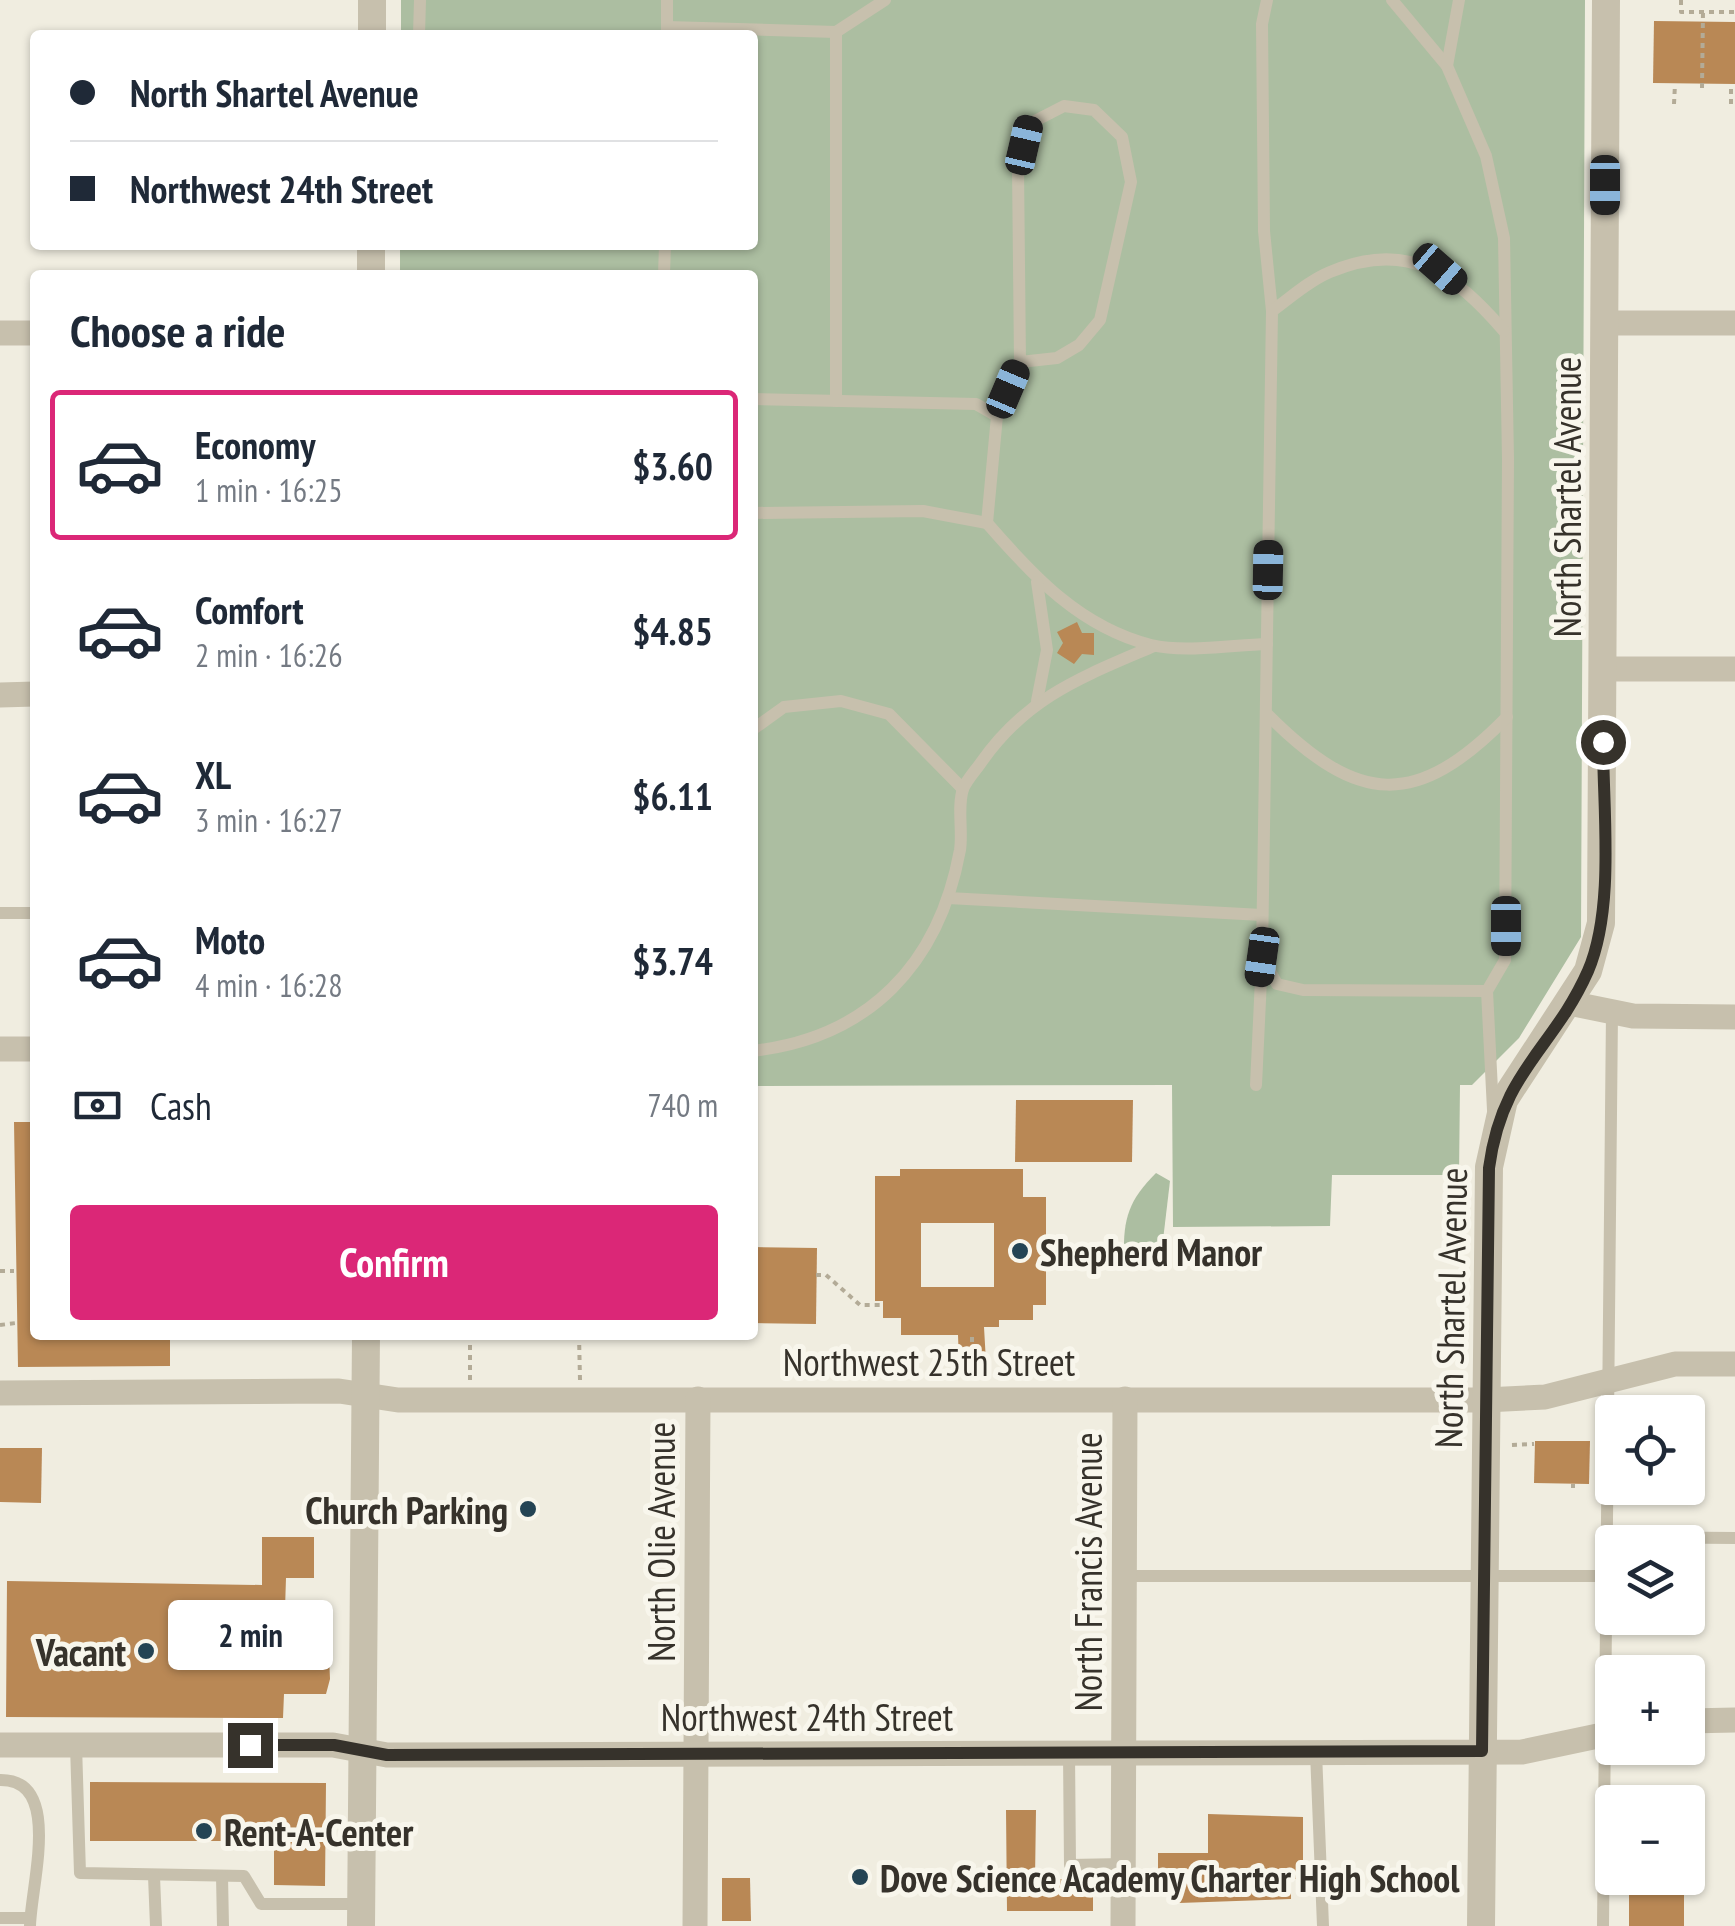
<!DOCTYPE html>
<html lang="en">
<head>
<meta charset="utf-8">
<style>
	body { margin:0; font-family:"PT Sans Narrow",sans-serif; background:#f6f6f7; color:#1f2937; height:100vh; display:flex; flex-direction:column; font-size:38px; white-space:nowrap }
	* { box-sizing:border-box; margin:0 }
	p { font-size:32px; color:#747a83 }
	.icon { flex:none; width:55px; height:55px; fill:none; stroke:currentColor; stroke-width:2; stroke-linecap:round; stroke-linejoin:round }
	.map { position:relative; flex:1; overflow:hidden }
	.drawer { position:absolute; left:30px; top:270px; width:728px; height:1070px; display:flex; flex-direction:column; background:#fff; border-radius:10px; box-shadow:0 2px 8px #0004 }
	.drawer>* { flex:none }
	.top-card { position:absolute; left:30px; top:30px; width:728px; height:220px; border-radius:10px; box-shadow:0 2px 8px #0004; display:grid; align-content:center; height:220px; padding:0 40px; background:#fff }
	.tools { position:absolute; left:1595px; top:1395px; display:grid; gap:20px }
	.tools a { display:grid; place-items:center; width:110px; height:110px; border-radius:10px; background:#fff; box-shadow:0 2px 8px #0004; font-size:50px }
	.end { position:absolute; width:45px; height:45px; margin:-22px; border:12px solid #36322b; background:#fff; box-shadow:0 0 0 5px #fff }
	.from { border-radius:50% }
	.bubble { position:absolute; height:70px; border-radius:10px; background:#fff; box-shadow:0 2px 8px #0004; font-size:32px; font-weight:600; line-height:70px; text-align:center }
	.car { position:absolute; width:30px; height:60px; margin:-30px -15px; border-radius:12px; box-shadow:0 0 8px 2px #0007; background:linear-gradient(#222 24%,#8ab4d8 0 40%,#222 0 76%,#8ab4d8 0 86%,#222 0) }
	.top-card b { display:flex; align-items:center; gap:35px; height:95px; font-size:38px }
	.top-card b+b { border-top:2px solid #e0e1e3 }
	.top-card i { width:25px; height:25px; background:#1f2937 }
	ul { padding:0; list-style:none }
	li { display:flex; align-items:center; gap:30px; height:150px; margin:0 20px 15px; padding:0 20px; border:5px solid transparent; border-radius:10px }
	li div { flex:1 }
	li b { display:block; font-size:38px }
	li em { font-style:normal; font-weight:600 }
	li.on { border-color:#db2777 }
	li>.icon { width:90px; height:90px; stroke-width:1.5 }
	h2 { padding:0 40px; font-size:45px; line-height:120px }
	.pay { display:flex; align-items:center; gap:25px; height:110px; padding:0 40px; font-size:38px }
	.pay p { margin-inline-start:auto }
	.primary-button { display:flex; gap:20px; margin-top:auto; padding:20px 40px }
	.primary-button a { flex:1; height:115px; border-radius:10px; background:#db2777; color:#fff; font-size:40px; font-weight:600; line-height:115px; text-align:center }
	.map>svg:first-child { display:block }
	.green { fill:#acbea1 }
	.building { fill:#b98855; fill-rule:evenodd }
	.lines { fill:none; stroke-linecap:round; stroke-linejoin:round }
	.path { stroke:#b3ab97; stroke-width:4; stroke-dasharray:5 5; stroke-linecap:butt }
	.service { stroke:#c7c0ad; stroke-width:12 }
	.minor { stroke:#c7c0ad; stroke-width:25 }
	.tertiary { stroke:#c7c0ad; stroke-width:28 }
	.route { stroke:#36322b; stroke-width:12 }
	.poi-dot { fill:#244454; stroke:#f8f6ec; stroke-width:4 }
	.labels { text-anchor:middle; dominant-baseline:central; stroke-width:10; stroke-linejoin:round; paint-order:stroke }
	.street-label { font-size:38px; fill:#36322b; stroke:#f8f6ec }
	.poi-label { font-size:38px; font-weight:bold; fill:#36322b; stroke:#f8f6ec; text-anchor:start }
</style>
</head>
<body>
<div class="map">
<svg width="1735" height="1926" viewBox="0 0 1735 1926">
	<rect width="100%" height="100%" fill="#f0ede0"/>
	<g class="green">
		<polygon points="401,0 1585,0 1581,937 1519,1038 1472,1085 1460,1085 1459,1175 1332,1175 1330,1226 1173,1227 1172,1085 753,1086 752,275 400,275 400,245 752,245 752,35 401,35"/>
		<path d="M1156 1173 1170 1181 1161 1257 1124 1256C1123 1218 1129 1200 1156 1173Z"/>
	</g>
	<g class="building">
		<polygon points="1654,21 1735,22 1735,84 1653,83"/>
		<polygon points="1077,622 1082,633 1094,633 1094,655 1082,654 1074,664 1057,653 1063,643 1057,632"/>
		<polygon points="1016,1100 1133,1100 1132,1162 1015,1162"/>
		<polygon points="14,1122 35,1122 35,1335 170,1335 170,1366 18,1367"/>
		<path d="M900 1169H1023V1197H1046V1305H1033V1320H999V1327H984L986 1362 959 1363 958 1335H901V1318H883V1301H875V1176H900ZM921 1223H994V1287H921Z"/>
		<polygon points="752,1247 817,1248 816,1324 752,1323"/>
		<polygon points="1535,1441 1590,1441 1589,1484 1534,1483"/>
		<polygon points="0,1448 42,1448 41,1503 0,1502"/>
		<polygon points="262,1537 314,1537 314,1578 286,1578 285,1609 327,1609 330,1679 326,1694 284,1694 283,1718 6,1717 7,1581 262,1585"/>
		<polygon points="90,1782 326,1783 325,1886 274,1885 274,1841 90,1841"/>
		<polygon points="1006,1810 1036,1810 1035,1879 1093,1879 1093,1911 1007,1911"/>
		<polygon points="1208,1814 1303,1817 1303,1879 1291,1879 1291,1899 1179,1903 1179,1893 1158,1893 1158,1853 1208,1853"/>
		<polygon points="722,1878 750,1878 751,1921 722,1921"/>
		<rect x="1629" y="1891" width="55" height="35"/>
	</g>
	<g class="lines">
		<g class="path">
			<polyline points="1681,0 1681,12 1735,12"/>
			<polyline points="1702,88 1703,12"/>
			<polyline points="1674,104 1675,84"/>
			<polyline points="1731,104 1731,84"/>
			<polyline points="0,1271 14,1271"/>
			<polyline points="816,1275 826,1275 860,1305 883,1305"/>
			<polyline points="0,1325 16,1323"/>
			<polyline points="470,1335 470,1380"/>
			<polyline points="579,1335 580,1380"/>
			<polyline points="972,1352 972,1335"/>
			<polyline points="1512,1445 1534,1444"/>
			<polyline points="1573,1484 1573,1488"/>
		</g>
		<g class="service">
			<polyline points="1267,0 1262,24 1264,231 1272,311"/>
			<polyline points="1392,0 1447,66 1486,156 1504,238 1508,459 1505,960 1487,991 1493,1110"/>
			<polyline points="667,27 836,32 885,0"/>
			<polyline points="667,32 667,0"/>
			<polyline points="836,32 836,401"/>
			<polyline points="419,35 420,0"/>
			<polyline points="1447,66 1459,0"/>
			<polyline points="664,275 665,245"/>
			<path d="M752 399 976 404 997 416 987 523C1033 576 1080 627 1151 645 1185 653 1232 645 1267 644"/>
			<polyline points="997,416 1020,362 1018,167 1029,124 1064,106 1094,110 1122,137 1131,182 1100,320 1079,345 1057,358 1020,362"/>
			<polyline points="752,513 923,511 987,523"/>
			<polyline points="1037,701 1047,650 1037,582"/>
			<path d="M1268 715C1358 805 1416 810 1507 717"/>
			<polyline points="752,730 784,707 841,701 889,714 963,789"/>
			<polyline points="948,898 1262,915"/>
			<polyline points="0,913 35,913"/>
			<path d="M1487 991 1303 990 1277 984 1262 957 1272 311C1290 298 1310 280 1330 272 1408 239 1455 274 1504 331"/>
			<path d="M752 1051C869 1038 939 964 960 850 963 831 957 807 963 789 966 781 975 771 980 764 1026 697 1082 677 1154 646"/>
			<polyline points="1256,1085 1262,958"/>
			<polyline points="1607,1537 1735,1538"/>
			<polyline points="1122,1576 1607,1576"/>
			<polyline points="76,1745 80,1873 244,1876 261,1904 361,1904"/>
			<polyline points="1316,1752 1323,1926"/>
			<polyline points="1069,1753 1070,1865 1123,1864"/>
			<path d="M0 1780C63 1779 31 1884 30 1926"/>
			<polyline points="154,1876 156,1926"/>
			<polyline points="222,1876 223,1926"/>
			<polyline points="0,1918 30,1918"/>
			<polyline points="1603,1926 1612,1012"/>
		</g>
		<g class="minor">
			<polyline points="1604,323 1735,323"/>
			<polyline points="0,333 35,333"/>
			<polyline points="1603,669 1735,669"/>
			<polyline points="0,695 35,694"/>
			<polyline points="1569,1003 1633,1016 1735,1017"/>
			<polyline points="0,1049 35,1049"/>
			<polyline points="0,1393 339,1391 398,1400 1485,1400 1545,1397 1675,1364 1735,1364"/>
			<polyline points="1688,1721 1735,1720"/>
			<polyline points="0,1745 333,1745 387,1755 1522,1752 1612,1733"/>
			<polyline points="695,1926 698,1399"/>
			<polyline points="1123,1926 1125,1399"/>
		</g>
		<g class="tertiary">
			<polyline points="372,35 372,0"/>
			<polyline points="371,275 371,245"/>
			<polyline points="361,1926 366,1335"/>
			<polyline points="1481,1926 1489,1167 1504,1100 1588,971 1601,923 1606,0"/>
		</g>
	</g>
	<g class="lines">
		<path class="route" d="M250 1745H334L387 1755 1482 1751 1489 1168C1502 1070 1553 1050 1588 971 1615 908 1603 810 1603 742"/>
	</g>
	<g class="poi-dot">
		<circle cx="1020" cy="1251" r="10"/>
		<circle cx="528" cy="1509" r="10"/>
		<circle cx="146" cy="1651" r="10"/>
		<circle cx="204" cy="1831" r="10"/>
		<circle cx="860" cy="1877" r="10"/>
	</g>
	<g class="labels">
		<g class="street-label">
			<text transform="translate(1566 497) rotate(-90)">North Shartel Avenue</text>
			<text transform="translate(1450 1308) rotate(-89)">North Shartel Avenue</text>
			<text x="929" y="1361">Northwest 25th Street</text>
			<text transform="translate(660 1542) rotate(-90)">North Olie Avenue</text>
			<text transform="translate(1087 1572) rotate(-90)">North Francis Avenue</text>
			<text x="807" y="1716">Northwest 24th Street</text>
		</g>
		<g class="poi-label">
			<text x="1040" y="1251">Shepherd Manor</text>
			<text x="508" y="1509" text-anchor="end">Church Parking</text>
			<text x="126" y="1651" text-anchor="end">Vacant</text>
			<text x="224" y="1831">Rent-A-Center</text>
			<text x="880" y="1877">Dove Science Academy Charter High School</text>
		</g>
	</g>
</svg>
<div class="tools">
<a><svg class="icon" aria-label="locate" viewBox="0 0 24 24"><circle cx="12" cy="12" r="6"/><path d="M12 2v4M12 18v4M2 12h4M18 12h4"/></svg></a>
<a><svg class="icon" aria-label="layers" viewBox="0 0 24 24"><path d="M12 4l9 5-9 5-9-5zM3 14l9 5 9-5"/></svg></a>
<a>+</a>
<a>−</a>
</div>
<i class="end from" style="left:1603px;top:742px"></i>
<i class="end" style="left:250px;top:1745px"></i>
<div class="bubble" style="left:168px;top:1600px;width:165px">2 min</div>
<i class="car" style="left:1024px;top:145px;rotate:13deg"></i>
<i class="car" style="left:1605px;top:185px;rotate:180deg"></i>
<i class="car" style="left:1440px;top:269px;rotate:131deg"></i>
<i class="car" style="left:1008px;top:389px;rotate:23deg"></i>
<i class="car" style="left:1268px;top:570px;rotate:1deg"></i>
<i class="car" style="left:1506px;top:926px;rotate:180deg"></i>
<i class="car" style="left:1262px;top:957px;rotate:188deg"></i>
<div class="top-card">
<b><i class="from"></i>North Shartel Avenue</b>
<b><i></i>Northwest 24th Street</b>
</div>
<section class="drawer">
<h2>Choose a ride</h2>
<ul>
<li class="on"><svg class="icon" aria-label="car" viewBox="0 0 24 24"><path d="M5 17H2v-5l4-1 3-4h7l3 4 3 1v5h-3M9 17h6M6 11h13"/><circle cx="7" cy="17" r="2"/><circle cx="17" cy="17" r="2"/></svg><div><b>Economy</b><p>1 min · 16:25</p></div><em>$3.60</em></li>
<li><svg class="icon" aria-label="car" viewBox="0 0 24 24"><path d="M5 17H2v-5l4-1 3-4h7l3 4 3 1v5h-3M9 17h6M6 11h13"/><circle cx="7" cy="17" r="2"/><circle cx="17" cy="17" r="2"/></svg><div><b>Comfort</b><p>2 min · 16:26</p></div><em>$4.85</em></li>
<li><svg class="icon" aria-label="car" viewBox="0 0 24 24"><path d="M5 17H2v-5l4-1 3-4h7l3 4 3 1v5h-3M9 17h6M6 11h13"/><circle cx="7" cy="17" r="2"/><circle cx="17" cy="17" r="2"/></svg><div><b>XL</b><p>3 min · 16:27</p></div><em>$6.11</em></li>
<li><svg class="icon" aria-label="car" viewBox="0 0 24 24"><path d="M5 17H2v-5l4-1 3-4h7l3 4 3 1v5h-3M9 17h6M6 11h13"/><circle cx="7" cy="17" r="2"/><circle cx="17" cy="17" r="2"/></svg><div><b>Moto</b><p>4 min · 16:28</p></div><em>$3.74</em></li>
</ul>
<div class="pay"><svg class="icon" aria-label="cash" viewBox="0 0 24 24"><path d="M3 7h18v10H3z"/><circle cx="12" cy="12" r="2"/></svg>Cash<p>740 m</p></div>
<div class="primary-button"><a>Confirm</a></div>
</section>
</div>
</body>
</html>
